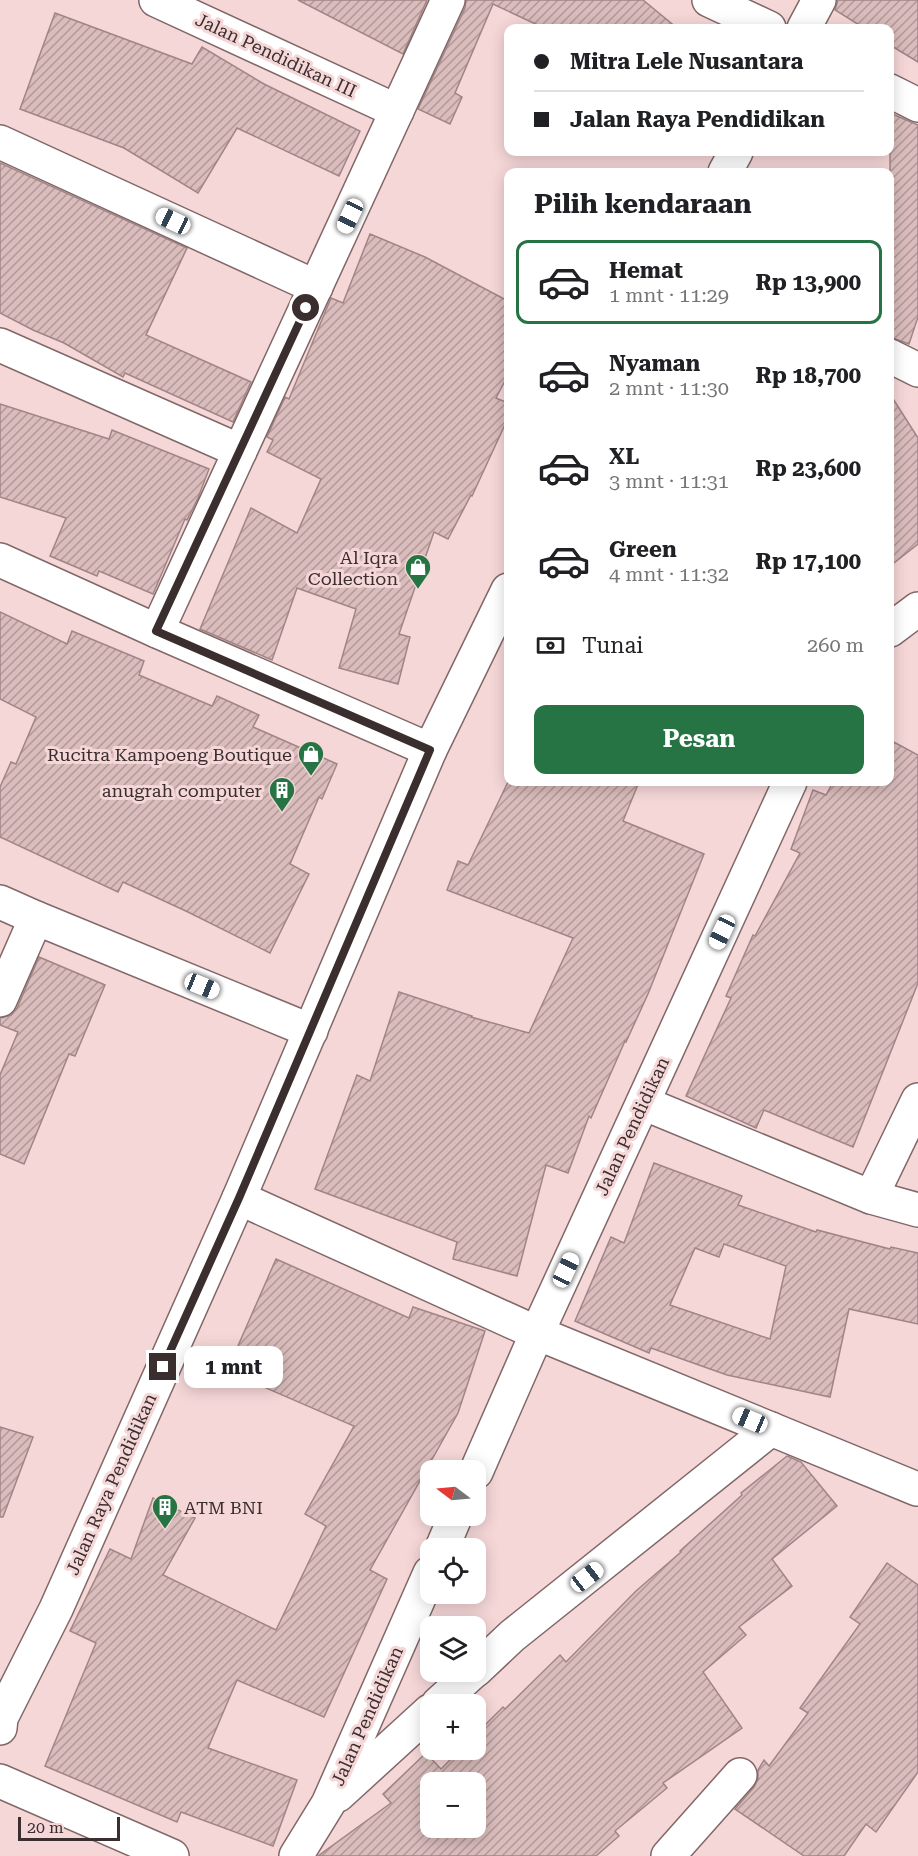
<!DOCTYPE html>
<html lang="id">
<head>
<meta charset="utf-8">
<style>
	body { margin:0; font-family:"Roboto Serif",serif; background:#f2f2f2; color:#202124; height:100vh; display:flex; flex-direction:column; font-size:22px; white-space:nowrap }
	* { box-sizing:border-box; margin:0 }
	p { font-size:20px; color:#757577 }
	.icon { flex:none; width:33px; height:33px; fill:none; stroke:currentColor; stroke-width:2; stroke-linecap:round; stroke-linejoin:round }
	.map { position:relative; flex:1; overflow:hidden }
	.details { position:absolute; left:504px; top:168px; width:390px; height:618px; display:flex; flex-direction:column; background:#fff; border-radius:12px; box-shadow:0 3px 15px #0003 }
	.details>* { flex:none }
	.guide { position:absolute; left:504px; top:24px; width:390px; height:132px; border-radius:12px; box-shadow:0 3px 15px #0003; display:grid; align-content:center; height:132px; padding:0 30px; background:#fff }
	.needle { width:39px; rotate:286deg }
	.fabs { position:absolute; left:420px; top:1460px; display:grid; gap:12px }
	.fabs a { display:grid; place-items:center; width:66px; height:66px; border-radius:12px; background:#fff; box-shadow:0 3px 15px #0003; font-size:30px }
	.scale { position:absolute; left:18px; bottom:15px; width:102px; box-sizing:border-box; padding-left:6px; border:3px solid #3a2e2f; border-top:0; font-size:16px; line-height:21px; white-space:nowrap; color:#3a2e2f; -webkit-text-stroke:4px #f6d7d8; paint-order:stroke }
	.end { position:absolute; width:27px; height:27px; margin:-14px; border:8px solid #3a2e2f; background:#fff; box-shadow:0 0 0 3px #fff }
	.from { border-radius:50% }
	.bubble { position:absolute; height:42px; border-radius:12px; background:#fff; box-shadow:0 3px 15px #0003; font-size:20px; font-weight:700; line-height:42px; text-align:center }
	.car { position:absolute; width:18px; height:36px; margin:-18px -9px; border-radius:8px; box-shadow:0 0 4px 2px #0007; background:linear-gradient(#fff 24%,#345 0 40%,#fff 0 76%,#345 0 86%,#fff 0) }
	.guide b { display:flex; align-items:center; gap:21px; height:57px; font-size:22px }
	.guide b+b { border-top:2px solid #e0e0e0 }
	.guide i { width:15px; height:15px; background:#202124 }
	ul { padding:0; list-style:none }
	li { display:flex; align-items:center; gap:18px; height:84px; margin:0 12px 9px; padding:0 18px; border:3px solid transparent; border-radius:12px }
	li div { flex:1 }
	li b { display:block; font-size:22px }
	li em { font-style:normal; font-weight:700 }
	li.on { border-color:#267443 }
	li>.icon { width:54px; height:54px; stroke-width:1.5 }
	h2 { padding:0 30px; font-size:27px; line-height:72px }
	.pay { display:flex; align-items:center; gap:15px; height:66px; padding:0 30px; font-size:22px }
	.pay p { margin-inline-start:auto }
	.action { display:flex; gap:12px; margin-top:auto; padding:12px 30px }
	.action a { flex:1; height:69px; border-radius:12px; background:#267443; color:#fff; font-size:24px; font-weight:700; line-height:69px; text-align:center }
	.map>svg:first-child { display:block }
	.building { fill:url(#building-hatch); stroke:#a18586; stroke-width:1.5; fill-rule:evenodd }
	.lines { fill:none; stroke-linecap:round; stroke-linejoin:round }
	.minor-casing { stroke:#816767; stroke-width:36 }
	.tertiary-casing { stroke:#816767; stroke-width:36 }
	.minor { stroke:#fff; stroke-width:33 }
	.tertiary { stroke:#fff; stroke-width:33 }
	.route { stroke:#3a2e2f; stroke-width:8 }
	.labels { text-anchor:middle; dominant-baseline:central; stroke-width:6; stroke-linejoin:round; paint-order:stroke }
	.street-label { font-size:18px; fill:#3a2e2f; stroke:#f6d7d8 }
	.poi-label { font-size:18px; fill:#3a2e2f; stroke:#f6d7d8; text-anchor:end }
</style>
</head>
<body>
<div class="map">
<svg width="918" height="1856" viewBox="0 0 918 1856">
	<defs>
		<pattern id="building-hatch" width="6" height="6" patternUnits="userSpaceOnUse" patternTransform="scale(1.5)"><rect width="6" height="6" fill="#dabcbc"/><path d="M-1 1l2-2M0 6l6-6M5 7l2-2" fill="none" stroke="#b29999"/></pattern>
	</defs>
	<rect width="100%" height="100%" fill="#f6d7d8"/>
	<g class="building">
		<polygon points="298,0 427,0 403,54"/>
		<polygon points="466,0 643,0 677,28 544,28 493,4 455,93 462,97 450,124 418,109 465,8"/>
		<polygon points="838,0 918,0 918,62 890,45 890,28 864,28 835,10"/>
		<polygon points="55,13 192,64 202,47 264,84 360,131 339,176 237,128 198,193 124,148 20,109"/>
		<polygon points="890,113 918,125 918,317 909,344 890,337"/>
		<polygon points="0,163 187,248 146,335 251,382 233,422 125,373 123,377 64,343 33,330 0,313"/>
		<polygon points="370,234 425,257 508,301 508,375 496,398 508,403 508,418 472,496 471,495 448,539 434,532 399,634 410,637 398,684 339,668 356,609 297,588 272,660 200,629 251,508 297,533 321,479 267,452 273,440 267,437 285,397 289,399 331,298 343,303"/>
		<polygon points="890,394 918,438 918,544 890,566"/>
		<polygon points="0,404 109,439 112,430 209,469 198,498 187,520 185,519 153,594 99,571 97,576 50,556 66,518 0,497"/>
		<polygon points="0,612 67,644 72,631 144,661 139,675 212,706 217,696 259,715 253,727 337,764 322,799 319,797 290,864 309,874 270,953 188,912 123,882 118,892 0,837 0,787 11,762 16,764 36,717 0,699"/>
		<polygon points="890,740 918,755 918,983 853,1147 764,1110 756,1128 686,1096 731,998 726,996 753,935 755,936 800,853 791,849 813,790 826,795 833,782 890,782"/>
		<polygon points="508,782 639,782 623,821 704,854 648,994 626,1042 625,1041 591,1118 589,1116 568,1173 546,1165 517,1276 453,1259 457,1242 315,1189 357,1075 370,1081 399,992 472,1016 471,1017 529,1033 573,938 447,890 458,861 468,865"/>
		<polygon points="39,957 105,985 75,1056 69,1054 24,1164 0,1154 0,1075 18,1032 0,1025 0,1018 11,1015 17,1008"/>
		<path d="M654 1163 742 1196 738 1205 816 1232 817 1230 890 1249 891 1247 918 1253V1324L849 1309 830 1397 727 1375 651 1348 649 1353 575 1321 611 1237 624 1243ZM724 1244 786 1266 770 1339 670 1305 695 1248 719 1257Z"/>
		<polygon points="276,1259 409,1318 413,1307 485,1331 458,1413 370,1570 387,1579 324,1717 237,1680 208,1748 297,1780 273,1846 181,1812 177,1822 45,1766 96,1643 70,1631 110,1549 131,1559 153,1498 195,1518 163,1575 276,1630 326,1526 305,1514 354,1426 227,1371"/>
		<polygon points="0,1427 33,1437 3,1517 0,1517"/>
		<path d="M787 1456 801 1462 837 1506 772 1559 792 1586 739 1627 746 1635 703 1672 742 1728 663 1783 667 1788 615 1831 619 1836 596 1856H318L391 1803 383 1794 426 1753 441 1769 461 1749H476V1734L503 1707 505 1709 560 1655 566 1662 636 1591 681 1552 680 1551 742 1495 741 1493ZM430 1782H476V1827H430Z"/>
		<polygon points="887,1563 918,1585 918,1772 876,1832 866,1824 844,1856 804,1856 735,1809 754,1787 758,1779 758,1770 764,1760 769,1766 808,1713 800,1708 860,1624 850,1617"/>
	</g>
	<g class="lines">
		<g class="minor-casing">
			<g id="minor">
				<polyline points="156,0 397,111"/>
				<polyline points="709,0 769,28"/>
				<polyline points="890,91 918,105"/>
				<polyline points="0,142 316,287"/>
				<polyline points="0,345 240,451"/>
				<polyline points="890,356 918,370"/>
				<polyline points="0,560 157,631 430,750"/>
				<polyline points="890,630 918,609"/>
				<polyline points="157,631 448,0"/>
				<polyline points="0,902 36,918 311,1031"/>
				<polyline points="0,1000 36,918"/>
				<polyline points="643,1103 871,1197 918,1210"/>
				<polyline points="871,1197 918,1100"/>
				<polyline points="239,1198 537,1333 917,1489"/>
				<polyline points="476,1472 537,1333 790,782"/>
				<polyline points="442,1548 456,1515"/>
				<polyline points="476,1670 512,1636 771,1429"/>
				<polyline points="438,1704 474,1671"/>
				<polyline points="0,1781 172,1856"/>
				<polyline points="338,1795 430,1711"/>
				<polyline points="296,1856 328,1804 430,1573"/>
				<polyline points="668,1856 740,1775"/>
			</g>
		</g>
		<g class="tertiary-casing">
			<g id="tertiary">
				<polyline points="804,28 819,0"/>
				<polyline points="725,172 736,152"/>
				<polyline points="0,1728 1,1718 56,1609 239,1198 430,750 508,590"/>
			</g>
		</g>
		<use href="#minor" class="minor"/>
		<use href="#tertiary" class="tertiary"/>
	</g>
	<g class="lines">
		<polyline class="route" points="163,1367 239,1198 430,750 156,631 306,308"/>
	</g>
	<defs>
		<g id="shop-pin" transform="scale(1.35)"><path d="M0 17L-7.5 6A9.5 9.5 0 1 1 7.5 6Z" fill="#267443" stroke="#f6d7d8"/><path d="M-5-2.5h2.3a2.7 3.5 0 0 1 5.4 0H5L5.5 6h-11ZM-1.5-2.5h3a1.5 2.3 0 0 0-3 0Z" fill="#fff"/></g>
		<g id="building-pin" transform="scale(1.35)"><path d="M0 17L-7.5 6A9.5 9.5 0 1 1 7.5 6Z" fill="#267443" stroke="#f6d7d8"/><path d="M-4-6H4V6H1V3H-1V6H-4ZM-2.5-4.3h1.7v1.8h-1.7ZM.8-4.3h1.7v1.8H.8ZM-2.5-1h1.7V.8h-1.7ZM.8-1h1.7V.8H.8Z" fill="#fff"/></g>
	</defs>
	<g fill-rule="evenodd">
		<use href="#shop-pin" x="418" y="567"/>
		<use href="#shop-pin" x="311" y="754"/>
		<use href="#building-pin" x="282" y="790"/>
		<use href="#building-pin" x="165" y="1507"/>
	</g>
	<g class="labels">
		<g class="street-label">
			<text transform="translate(276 55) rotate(25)">Jalan Pendidikan III</text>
			<text transform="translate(632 1126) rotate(-65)">Jalan Pendidikan</text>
			<text transform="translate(111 1484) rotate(-66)">Jalan Raya Pendidikan</text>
			<text transform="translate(367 1716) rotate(-66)">Jalan Pendidikan</text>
		</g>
		<g class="poi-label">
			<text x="398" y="557">Al Iqra<tspan x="398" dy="21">Collection</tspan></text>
			<text x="292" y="754">Rucitra Kampoeng Boutique</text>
			<text x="262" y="790">anugrah computer</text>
			<text x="184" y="1507" text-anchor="start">ATM BNI</text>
		</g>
	</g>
</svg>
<div class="fabs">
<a><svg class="needle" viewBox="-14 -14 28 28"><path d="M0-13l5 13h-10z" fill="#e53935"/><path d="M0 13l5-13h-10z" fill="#757577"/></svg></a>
<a><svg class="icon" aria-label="locate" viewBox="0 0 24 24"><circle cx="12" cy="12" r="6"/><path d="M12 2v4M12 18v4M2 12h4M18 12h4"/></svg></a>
<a><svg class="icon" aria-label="layers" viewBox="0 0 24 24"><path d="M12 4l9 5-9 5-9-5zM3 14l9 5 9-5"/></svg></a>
<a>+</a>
<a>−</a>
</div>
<div class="scale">20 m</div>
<i class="end from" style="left:306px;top:308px"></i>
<i class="end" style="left:163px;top:1367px"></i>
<div class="bubble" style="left:184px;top:1346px;width:99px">1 mnt</div>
<i class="car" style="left:350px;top:216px;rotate:205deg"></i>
<i class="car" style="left:173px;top:221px;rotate:295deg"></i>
<i class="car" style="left:722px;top:932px;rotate:205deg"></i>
<i class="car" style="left:202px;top:986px;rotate:112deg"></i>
<i class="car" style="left:566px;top:1270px;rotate:25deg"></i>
<i class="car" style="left:750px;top:1420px;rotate:293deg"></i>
<i class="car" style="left:587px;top:1577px;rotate:52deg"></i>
<div class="guide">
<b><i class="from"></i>Mitra Lele Nusantara</b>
<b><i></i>Jalan Raya Pendidikan</b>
</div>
<section class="details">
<h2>Pilih kendaraan</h2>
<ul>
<li class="on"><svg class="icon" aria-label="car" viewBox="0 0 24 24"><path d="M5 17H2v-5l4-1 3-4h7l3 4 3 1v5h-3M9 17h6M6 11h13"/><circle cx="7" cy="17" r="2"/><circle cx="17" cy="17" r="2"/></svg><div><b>Hemat</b><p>1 mnt · 11:29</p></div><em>Rp 13,900</em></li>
<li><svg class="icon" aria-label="car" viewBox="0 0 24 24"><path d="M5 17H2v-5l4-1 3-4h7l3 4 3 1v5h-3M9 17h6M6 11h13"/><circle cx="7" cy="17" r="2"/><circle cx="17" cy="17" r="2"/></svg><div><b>Nyaman</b><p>2 mnt · 11:30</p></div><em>Rp 18,700</em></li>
<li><svg class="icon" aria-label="car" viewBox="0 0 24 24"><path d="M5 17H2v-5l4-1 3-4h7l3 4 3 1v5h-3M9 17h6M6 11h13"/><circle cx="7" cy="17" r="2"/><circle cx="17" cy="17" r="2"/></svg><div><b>XL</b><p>3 mnt · 11:31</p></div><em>Rp 23,600</em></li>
<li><svg class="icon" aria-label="car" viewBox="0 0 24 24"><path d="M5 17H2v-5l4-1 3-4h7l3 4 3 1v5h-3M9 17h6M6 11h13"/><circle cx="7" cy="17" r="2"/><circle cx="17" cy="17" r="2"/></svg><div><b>Green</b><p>4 mnt · 11:32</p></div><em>Rp 17,100</em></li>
</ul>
<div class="pay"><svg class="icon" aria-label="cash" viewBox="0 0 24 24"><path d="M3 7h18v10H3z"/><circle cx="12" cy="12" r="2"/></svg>Tunai<p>260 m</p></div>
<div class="action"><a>Pesan</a></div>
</section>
</div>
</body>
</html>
